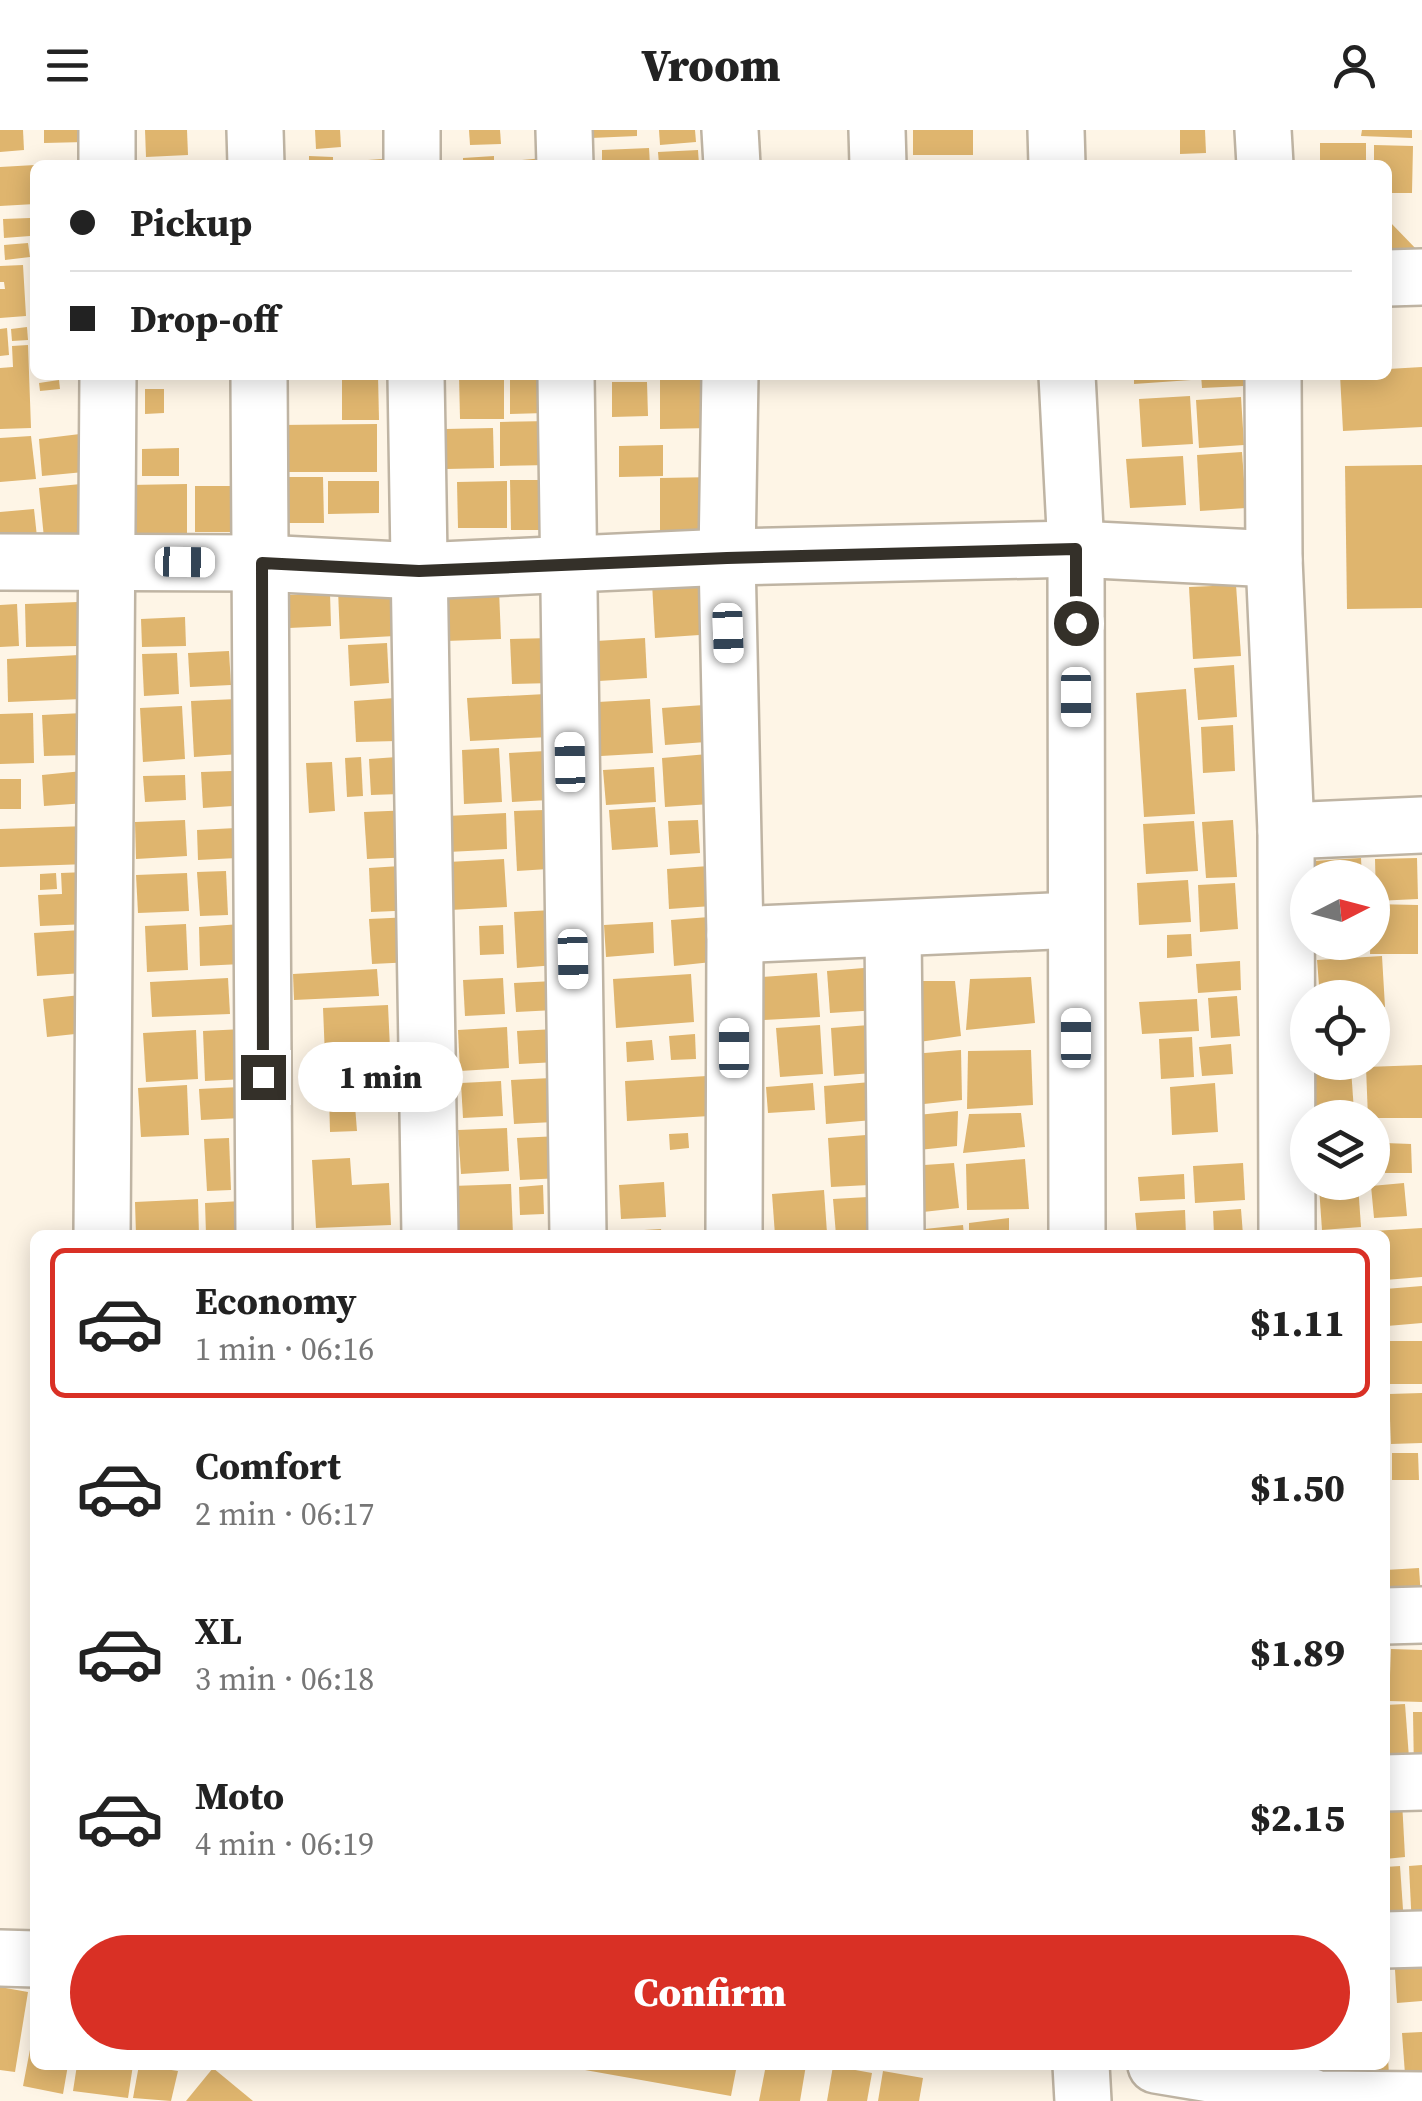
<!DOCTYPE html>
<html lang="en">
<head>
<meta charset="utf-8">
<style>
	body { margin:0; font-family:"Source Serif 4",serif; background:#f2f2f2; color:#222; height:100vh; display:flex; flex-direction:column; font-size:38px; white-space:nowrap }
	* { box-sizing:border-box; margin:0 }
	p { font-size:32px; color:#767676 }
	.icon { flex:none; width:55px; height:55px; fill:none; stroke:currentColor; stroke-width:2; stroke-linecap:round; stroke-linejoin:round }
	.map { position:relative; flex:1; overflow:hidden }
	.sheet { position:absolute; left:30px; top:1100px; width:1360px; height:840px; display:flex; flex-direction:column; background:#fff; border-radius:15px; box-shadow:0 5px 25px #0003 }
	.sheet>* { flex:none }
	.guide { position:absolute; left:30px; top:30px; width:1362px; height:220px; border-radius:15px; box-shadow:0 5px 25px #0003; display:grid; align-content:center; height:220px; padding:0 40px; background:#fff }
	.needle { width:65px; rotate:84deg }
	.buttons { position:absolute; left:1290px; top:730px; display:grid; gap:20px }
	.buttons a { display:grid; place-items:center; width:100px; height:100px; border-radius:50%; background:#fff; box-shadow:0 5px 25px #0003; font-size:50px }
	.end { position:absolute; width:45px; height:45px; margin:-22px; border:12px solid #343029; background:#fff; box-shadow:0 0 0 5px #fff }
	.from { border-radius:50% }
	.bubble { position:absolute; height:70px; border-radius:35px; background:#fff; box-shadow:0 5px 25px #0003; font-size:32px; font-weight:800; line-height:70px; text-align:center }
	.car { position:absolute; width:30px; height:60px; margin:-30px -15px; border-radius:12px; box-shadow:0 0 8px 2px #0007; background:linear-gradient(#fff 24%,#345 0 40%,#fff 0 76%,#345 0 86%,#fff 0) }
	.guide b { display:flex; align-items:center; gap:35px; height:95px; font-size:38px }
	.guide b+b { border-top:2px solid #e0e0e0 }
	.guide i { width:25px; height:25px; background:#222 }
	ul { padding:18px 0 0; list-style:none }
	li { display:flex; align-items:center; gap:30px; height:150px; margin:0 20px 15px; padding:0 20px; border:5px solid transparent; border-radius:15px }
	li div { flex:1 }
	li b { display:block; font-size:38px }
	li em { font-style:normal; font-weight:800 }
	li.selected { border-color:#d93025 }
	li>.icon { width:90px; height:90px; stroke-width:1.5 }
	.button { display:flex; gap:20px; margin-top:auto; padding:20px 40px }
	.button a { flex:1; height:115px; border-radius:60px; background:#d93025; color:#fff; font-size:40px; font-weight:800; line-height:115px; text-align:center }
	header { display:flex; justify-content:space-between; align-items:center; height:130px; padding:0 40px; background:#fff; font-size:45px; font-weight:800 }
	.map>svg:first-child { display:block }
	.building { fill:#dfb56e }
	.lines { fill:none; stroke-linecap:round; stroke-linejoin:round }
	.minor-casing { stroke:#bfb4a3; stroke-width:60 }
	.minor { stroke:#fff; stroke-width:55 }
	.route { stroke:#343029; stroke-width:12 }
</style>
</head>
<body>
<header><svg class="icon" aria-label="menu" viewBox="0 0 24 24"><path d="M4 6h16M4 12h16M4 18h16"/></svg>Vroom<svg class="icon" aria-label="person" viewBox="0 0 24 24"><circle cx="12" cy="8" r="4"/><path d="M4 21q1-7 8-7t8 7"/></svg></header>
<div class="map">
<svg width="1422" height="1971" viewBox="0 0 1422 1971">
	<rect width="100%" height="100%" fill="#fef5e6"/>
	<g class="building">
		<polygon points="0,0 23,0 24,20 0,22"/>
		<polygon points="44,0 85,0 85,12 44,13"/>
		<polygon points="145,0 187,0 188,25 146,27"/>
		<polygon points="315,0 340,0 341,17 316,19"/>
		<polygon points="469,0 500,0 501,14 470,15"/>
		<polygon points="591,0 637,0 637,6 591,8"/>
		<polygon points="659,0 695,0 696,12 660,15"/>
		<rect x="913" y="0" width="60" height="25"/>
		<polygon points="1180,0 1205,0 1206,23 1180,24"/>
		<polygon points="1362,0 1412,0 1412,8 1361,6"/>
		<rect x="1320" y="13" width="46" height="22"/>
		<polygon points="1374,15 1413,16 1412,63 1388,63 1388,35 1374,35"/>
		<polygon points="649,18 650,35 602,35 602,20"/>
		<polygon points="698,20 699,35 659,35 658,22"/>
		<polygon points="309,26 333,27 333,35 309,35"/>
		<polygon points="494,26 494,35 463,35 463,28"/>
		<polygon points="396,28 397,35 354,35 354,31"/>
		<polygon points="544,28 544,35 500,35 499,32"/>
		<polygon points="35,35 35,74 0,76 0,37"/>
		<polygon points="30,88 30,106 4,108 3,89"/>
		<polygon points="1388,90 1420,123 1388,126"/>
		<polygon points="28,113 30,127 5,130 4,115"/>
		<polygon points="23,135 26,186 0,188 0,159 5,159 4,152 0,152 0,136"/>
		<polygon points="27,197 28,210 12,211 11,199"/>
		<polygon points="7,198 9,225 0,226 0,199"/>
		<polygon points="28,215 31,298 0,299 0,238 13,237 12,216"/>
		<polygon points="1422,237 1422,297 1343,301 1340,245 1388,245 1388,239"/>
		<polygon points="378,245 379,290 342,290 342,246"/>
		<polygon points="459,245 504,245 504,289 460,289"/>
		<polygon points="510,245 544,245 545,283 510,284"/>
		<polygon points="660,245 710,245 711,298 660,299"/>
		<polygon points="1134,245 1191,245 1191,250 1134,254"/>
		<polygon points="1201,245 1243,245 1244,256 1202,258"/>
		<polygon points="59,250 60,259 40,261 39,253"/>
		<polygon points="612,252 647,252 648,286 612,287"/>
		<polygon points="145,259 164,259 164,283 145,284"/>
		<polygon points="1190,266 1193,314 1142,317 1139,269"/>
		<polygon points="1241,267 1244,315 1199,318 1196,270"/>
		<polygon points="550,291 550,335 500,336 500,292"/>
		<polygon points="377,294 377,342 279,342 279,295"/>
		<polygon points="493,298 494,338 446,339 445,299"/>
		<polygon points="80,304 84,342 42,346 39,309"/>
		<polygon points="31,306 36,349 0,352 0,308"/>
		<polygon points="663,315 663,346 619,347 619,316"/>
		<polygon points="179,318 179,346 142,346 142,319"/>
		<polygon points="1242,322 1246,378 1200,381 1197,325"/>
		<polygon points="1183,326 1186,375 1130,378 1126,329"/>
		<polygon points="1422,335 1422,478 1347,479 1345,336"/>
		<polygon points="283,347 323,347 324,393 284,393"/>
		<polygon points="715,347 715,404 660,405 660,348"/>
		<polygon points="510,350 542,350 543,400 511,400"/>
		<polygon points="328,351 379,351 379,383 328,384"/>
		<polygon points="507,351 507,398 458,398 457,352"/>
		<polygon points="81,354 86,405 44,408 39,358"/>
		<polygon points="187,354 187,407 130,407 129,355"/>
		<polygon points="195,356 241,356 242,402 195,402"/>
		<polygon points="34,379 37,407 0,411 0,382"/>
		<polygon points="711,449 714,504 655,508 652,453"/>
		<polygon points="1236,455 1241,526 1193,529 1189,457"/>
		<polygon points="392,457 395,506 340,509 338,460"/>
		<polygon points="499,460 501,509 446,511 444,462"/>
		<polygon points="330,463 331,496 289,498 288,465"/>
		<polygon points="78,472 78,516 26,517 25,474"/>
		<polygon points="17,474 19,516 0,517 0,475"/>
		<polygon points="185,487 186,516 142,517 141,489"/>
		<polygon points="551,508 553,553 512,554 510,509"/>
		<polygon points="645,508 647,548 599,551 596,511"/>
		<polygon points="387,513 389,553 350,556 348,515"/>
		<polygon points="229,521 231,555 190,557 188,523"/>
		<polygon points="177,523 179,564 144,566 142,524"/>
		<polygon points="79,525 82,569 8,572 7,529"/>
		<polygon points="1234,535 1237,587 1198,590 1194,538"/>
		<polygon points="1186,559 1195,684 1144,687 1136,563"/>
		<polygon points="546,564 549,607 470,611 467,568"/>
		<polygon points="395,568 397,611 356,612 354,571"/>
		<polygon points="237,569 240,624 194,627 191,571"/>
		<polygon points="650,569 653,623 601,626 598,572"/>
		<polygon points="704,575 706,612 665,615 662,578"/>
		<polygon points="182,576 185,629 143,632 140,578"/>
		<polygon points="33,583 34,633 0,634 0,584"/>
		<polygon points="83,583 85,625 44,626 42,585"/>
		<polygon points="1233,595 1235,641 1203,643 1201,597"/>
		<polygon points="499,618 502,672 464,674 462,620"/>
		<polygon points="546,621 549,670 512,672 509,623"/>
		<polygon points="708,624 711,674 665,677 662,628"/>
		<polygon points="361,627 363,666 347,667 345,628"/>
		<polygon points="397,627 400,664 371,665 369,629"/>
		<polygon points="332,632 335,681 309,683 306,633"/>
		<polygon points="654,637 656,672 606,675 603,640"/>
		<polygon points="83,641 86,673 44,676 42,645"/>
		<polygon points="232,641 233,676 203,678 201,642"/>
		<polygon points="185,645 186,670 145,672 143,646"/>
		<rect x="0" y="649" width="21" height="30"/>
		<polygon points="655,677 658,717 612,720 609,680"/>
		<polygon points="412,680 415,727 367,729 364,682"/>
		<polygon points="545,680 548,739 517,741 514,681"/>
		<polygon points="506,683 507,719 448,722 447,686"/>
		<polygon points="185,690 187,726 136,729 135,692"/>
		<polygon points="698,690 700,723 670,725 668,691"/>
		<polygon points="1233,690 1237,747 1206,748 1202,692"/>
		<polygon points="1194,691 1198,741 1146,744 1143,694"/>
		<polygon points="87,696 88,734 0,737 0,699"/>
		<polygon points="236,698 237,728 198,730 197,700"/>
		<polygon points="1361,728 1362,748 1308,748 1297,732"/>
		<polygon points="1417,728 1418,769 1376,771 1375,729"/>
		<polygon points="504,729 507,777 450,780 448,732"/>
		<polygon points="416,735 418,780 371,782 369,738"/>
		<polygon points="709,736 712,776 669,779 667,739"/>
		<polygon points="226,741 228,785 200,786 197,742"/>
		<polygon points="86,742 89,794 40,796 38,765 62,764 61,743"/>
		<polygon points="56,743 57,759 40,760 40,744"/>
		<polygon points="187,743 189,781 138,783 136,745"/>
		<polygon points="1188,750 1191,792 1139,795 1137,753"/>
		<polygon points="1235,753 1238,799 1200,802 1198,755"/>
		<polygon points="1372,774 1418,775 1418,824 1370,824"/>
		<polygon points="553,780 556,835 517,838 514,782"/>
		<polygon points="411,787 413,832 372,834 369,789"/>
		<polygon points="709,787 712,832 674,836 671,790"/>
		<polygon points="653,792 654,823 606,827 604,795"/>
		<polygon points="186,794 188,840 147,842 145,796"/>
		<polygon points="241,794 242,834 200,836 199,797"/>
		<polygon points="503,795 504,824 480,825 479,796"/>
		<polygon points="81,800 83,843 37,846 34,803"/>
		<polygon points="1191,804 1192,826 1167,828 1167,805"/>
		<polygon points="1319,812 1364,812 1364,819 1319,821"/>
		<polygon points="1382,826 1385,877 1372,878 1372,868 1320,868 1317,830"/>
		<polygon points="1240,831 1241,860 1198,863 1196,834"/>
		<polygon points="876,837 879,880 830,883 827,841"/>
		<polygon points="377,839 379,866 294,870 293,844"/>
		<polygon points="817,843 820,887 764,890 761,847"/>
		<polygon points="691,844 694,892 616,898 613,849"/>
		<polygon points="1031,847 1035,893 966,900 970,849"/>
		<polygon points="228,848 230,884 152,887 150,852"/>
		<polygon points="503,848 505,884 465,886 463,850"/>
		<polygon points="554,851 555,880 516,882 514,853"/>
		<polygon points="894,851 955,851 961,906 898,915"/>
		<polygon points="90,864 94,902 47,907 43,869"/>
		<polygon points="1237,866 1240,906 1211,908 1208,868"/>
		<polygon points="1197,869 1199,901 1142,904 1139,872"/>
		<polygon points="388,875 390,919 360,921 361,950 326,951 323,878"/>
		<polygon points="820,895 823,944 780,947 776,898"/>
		<polygon points="869,895 872,943 834,946 831,898"/>
		<polygon points="507,897 509,938 460,941 458,900"/>
		<polygon points="243,899 245,949 205,951 203,901"/>
		<polygon points="556,899 557,932 519,934 517,901"/>
		<polygon points="196,900 198,949 146,952 143,903"/>
		<polygon points="695,904 696,929 671,930 669,906"/>
		<polygon points="1192,907 1194,947 1161,949 1159,909"/>
		<polygon points="652,910 654,930 627,932 626,912"/>
		<polygon points="1231,914 1233,944 1202,946 1199,917"/>
		<polygon points="961,920 962,970 905,976 900,925"/>
		<polygon points="1031,920 1033,975 967,979 968,921"/>
		<polygon points="1422,935 1422,988 1368,988 1366,937"/>
		<polygon points="1351,938 1354,982 1311,985 1308,941"/>
		<polygon points="723,945 726,985 627,991 625,951"/>
		<polygon points="551,948 554,992 514,994 511,950"/>
		<polygon points="501,951 503,986 463,988 461,953"/>
		<polygon points="871,952 873,990 826,994 824,956"/>
		<polygon points="813,953 815,980 768,983 766,957"/>
		<polygon points="1215,953 1218,1002 1172,1005 1170,957"/>
		<polygon points="187,955 189,1005 141,1007 138,958"/>
		<polygon points="240,957 241,988 201,990 199,959"/>
		<polygon points="354,963 357,1001 330,1002 329,964"/>
		<polygon points="958,981 957,1016 909,1021 907,986"/>
		<polygon points="1021,983 1025,1017 963,1023 969,984"/>
		<polygon points="507,998 509,1041 461,1044 458,1000"/>
		<polygon points="688,1003 689,1018 670,1020 669,1004"/>
		<polygon points="866,1005 869,1055 831,1057 828,1008"/>
		<polygon points="560,1006 562,1048 520,1050 517,1008"/>
		<polygon points="229,1008 231,1060 207,1061 204,1009"/>
		<polygon points="1385,1013 1411,1014 1412,1043 1385,1043"/>
		<polygon points="350,1028 352,1055 389,1053 391,1095 316,1098 312,1030"/>
		<polygon points="1025,1029 1029,1079 967,1080 966,1034"/>
		<polygon points="954,1033 959,1078 905,1084 909,1036"/>
		<polygon points="1243,1033 1245,1070 1195,1073 1193,1036"/>
		<polygon points="1184,1044 1185,1069 1140,1071 1138,1047"/>
		<polygon points="664,1052 666,1087 621,1089 619,1055"/>
		<polygon points="1404,1053 1407,1086 1374,1088 1371,1056"/>
		<polygon points="511,1054 513,1105 455,1105 452,1056"/>
		<polygon points="1358,1054 1361,1097 1322,1100 1319,1057"/>
		<polygon points="543,1055 544,1084 520,1085 519,1057"/>
		<polygon points="824,1060 827,1103 775,1105 772,1064"/>
		<polygon points="868,1067 871,1105 836,1105 833,1069"/>
		<polygon points="198,1069 199,1105 136,1105 135,1072"/>
		<polygon points="242,1071 244,1105 206,1105 205,1073"/>
		<polygon points="1241,1079 1243,1105 1214,1105 1213,1081"/>
		<polygon points="1185,1080 1186,1105 1137,1105 1135,1083"/>
		<polygon points="1009,1088 1009,1105 969,1105 969,1093"/>
		<polygon points="963,1095 964,1105 915,1105 915,1100"/>
		<polygon points="1422,1098 1422,1147 1385,1150 1385,1105 1373,1105 1373,1101"/>
		<polygon points="661,1099 662,1105 610,1105 610,1102"/>
		<polygon points="1422,1156 1422,1193 1387,1196 1385,1159"/>
		<rect x="1388" y="1211" width="34" height="43"/>
		<polygon points="1422,1263 1422,1313 1391,1314 1389,1264"/>
		<polygon points="1392,1323 1418,1323 1419,1350 1392,1350"/>
		<polygon points="1419,1438 1421,1468 1387,1470 1385,1440"/>
		<polygon points="1391,1519 1422,1520 1422,1572 1389,1571"/>
		<polygon points="1405,1574 1409,1628 1385,1629 1385,1575"/>
		<polygon points="1413,1582 1422,1582 1422,1642 1414,1642"/>
		<polygon points="1402,1671 1405,1727 1385,1729 1385,1672"/>
		<polygon points="1422,1735 1422,1797 1412,1798 1409,1736"/>
		<polygon points="1400,1736 1404,1794 1385,1795 1385,1737"/>
		<polygon points="1422,1822 1422,1871 1397,1873 1394,1824"/>
		<polygon points="0,1857 28,1862 15,1942 0,1940"/>
		<polygon points="1422,1902 1422,1957 1406,1958 1402,1903"/>
		<polygon points="33,1904 35,1935 68,1935 63,1964 23,1956"/>
		<polygon points="1385,1927 1388,1927 1389,1946 1370,1948 1369,1935 1385,1935"/>
		<polygon points="77,1935 133,1935 128,1968 73,1961"/>
		<polygon points="139,1935 178,1941 171,1971 133,1968"/>
		<polygon points="586,1935 737,1935 731,1966 585,1940"/>
		<polygon points="766,1935 806,1935 800,1971 759,1971"/>
		<polygon points="1321,1935 1358,1935 1359,1953 1322,1956"/>
		<polygon points="833,1936 872,1943 867,1971 827,1971"/>
		<polygon points="213,1938 253,1971 186,1971"/>
		<polygon points="883,1941 923,1948 919,1971 878,1971"/>
	</g>
	<g class="lines">
		<g class="minor-casing">
			<g id="minor">
				<polyline points="107,0 107,35"/>
				<polyline points="255,0 256,35"/>
				<polyline points="412,0 412,35"/>
				<polyline points="564,0 565,35"/>
				<polyline points="730,0 732,35"/>
				<polyline points="877,0 878,35"/>
				<polyline points="1056,0 1057,35"/>
				<polyline points="1263,0 1265,35"/>
				<polyline points="1388,148 1422,147"/>
				<polyline points="259,245 264,1105"/>
				<polyline points="416,245 430,1105"/>
				<polyline points="566,245 578,1105"/>
				<polyline points="730,245 727,427 735,805 734,1105"/>
				<polyline points="1067,245 1076,419 1077,1105"/>
				<polyline points="1273,245 1274,429 1286,701 1287,1105"/>
				<polyline points="0,432 261,433 419,441 727,427 1076,419 1274,429"/>
				<polyline points="1286,701 1422,695"/>
				<polyline points="893,799 896,1105"/>
				<polyline points="735,805 1075,790"/>
				<polyline points="102,1105 108,245"/>
				<polyline points="1385,1486 1422,1485"/>
				<polyline points="1385,1653 1422,1652"/>
				<polyline points="1385,1810 1422,1809"/>
				<polyline points="0,1828 35,1829"/>
				<polyline points="1081,1935 1083,1971"/>
				<polyline points="1156,1935 1282,1956 1282,1935"/>
				<polyline points="1282,1956 1318,1969 1422,1970"/>
			</g>
		</g>
		<use href="#minor" class="minor"/>
	</g>
	<g class="lines">
		<polyline class="route" points="263,947 262,433 419,441 727,428 1076,419 1076,493"/>
	</g>
</svg>
<div class="buttons">
<a><svg class="needle" viewBox="-14 -14 28 28"><path d="M0-13l5 13h-10z" fill="#e53935"/><path d="M0 13l5-13h-10z" fill="#767676"/></svg></a>
<a><svg class="icon" aria-label="locate" viewBox="0 0 24 24"><circle cx="12" cy="12" r="6"/><path d="M12 2v4M12 18v4M2 12h4M18 12h4"/></svg></a>
<a><svg class="icon" aria-label="layers" viewBox="0 0 24 24"><path d="M12 4l9 5-9 5-9-5zM3 14l9 5 9-5"/></svg></a>
</div>
<i class="end from" style="left:1076px;top:493px"></i>
<i class="end" style="left:263px;top:947px"></i>
<div class="bubble" style="left:298px;top:912px;width:165px">1 min</div>
<i class="car" style="left:185px;top:432px;rotate:91deg"></i>
<i class="car" style="left:728px;top:503px;rotate:178deg"></i>
<i class="car" style="left:1076px;top:567px;rotate:180deg"></i>
<i class="car" style="left:570px;top:632px;rotate:359deg"></i>
<i class="car" style="left:573px;top:829px;rotate:179deg"></i>
<i class="car" style="left:1076px;top:908px;rotate:0deg"></i>
<i class="car" style="left:734px;top:918px;rotate:0deg"></i>
<div class="guide">
<b><i class="from"></i>Pickup</b>
<b><i></i>Drop-off</b>
</div>
<section class="sheet">
<ul>
<li class="selected"><svg class="icon" aria-label="car" viewBox="0 0 24 24"><path d="M5 17H2v-5l4-1 3-4h7l3 4 3 1v5h-3M9 17h6M6 11h13"/><circle cx="7" cy="17" r="2"/><circle cx="17" cy="17" r="2"/></svg><div><b>Economy</b><p>1 min · 06:16</p></div><em>$1.11</em></li>
<li><svg class="icon" aria-label="car" viewBox="0 0 24 24"><path d="M5 17H2v-5l4-1 3-4h7l3 4 3 1v5h-3M9 17h6M6 11h13"/><circle cx="7" cy="17" r="2"/><circle cx="17" cy="17" r="2"/></svg><div><b>Comfort</b><p>2 min · 06:17</p></div><em>$1.50</em></li>
<li><svg class="icon" aria-label="car" viewBox="0 0 24 24"><path d="M5 17H2v-5l4-1 3-4h7l3 4 3 1v5h-3M9 17h6M6 11h13"/><circle cx="7" cy="17" r="2"/><circle cx="17" cy="17" r="2"/></svg><div><b>XL</b><p>3 min · 06:18</p></div><em>$1.89</em></li>
<li><svg class="icon" aria-label="car" viewBox="0 0 24 24"><path d="M5 17H2v-5l4-1 3-4h7l3 4 3 1v5h-3M9 17h6M6 11h13"/><circle cx="7" cy="17" r="2"/><circle cx="17" cy="17" r="2"/></svg><div><b>Moto</b><p>4 min · 06:19</p></div><em>$2.15</em></li>
</ul>
<div class="button"><a>Confirm</a></div>
</section>
</div>
</body>
</html>
